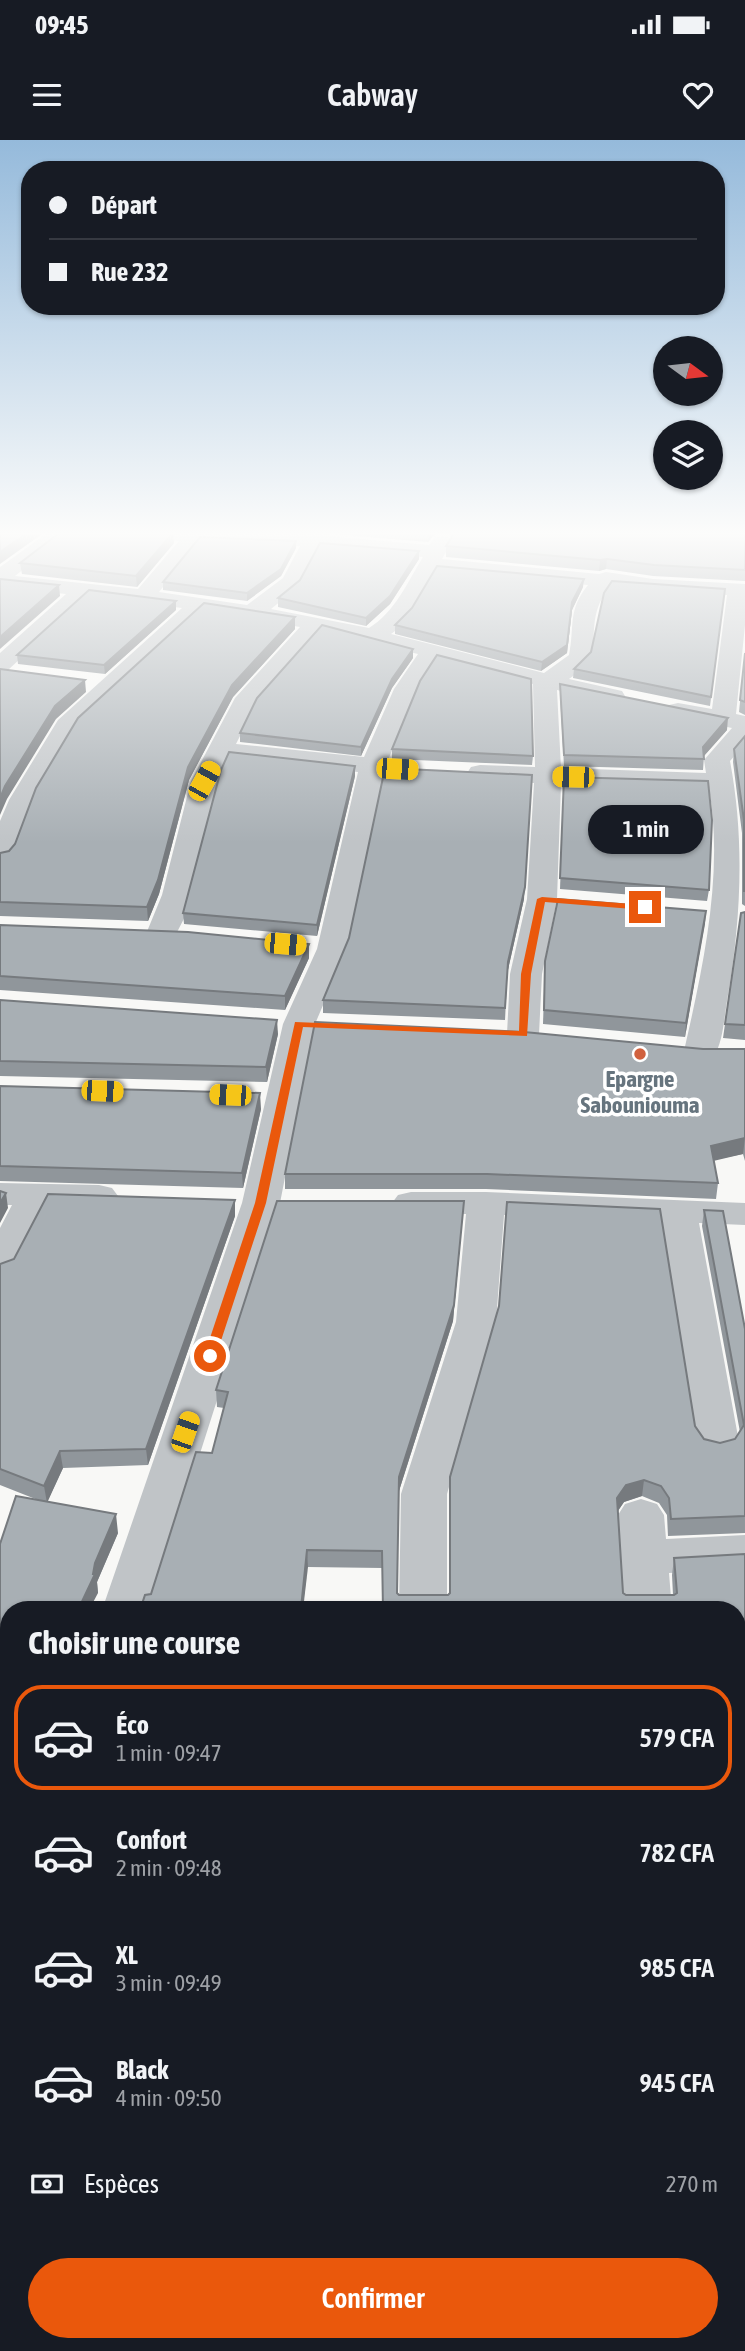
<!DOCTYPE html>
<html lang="fr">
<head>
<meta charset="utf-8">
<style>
	body { margin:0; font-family:"Asap Condensed",sans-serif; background:#242831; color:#f1f3f6; height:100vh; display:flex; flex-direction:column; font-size:26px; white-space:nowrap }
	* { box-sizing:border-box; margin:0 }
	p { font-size:23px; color:#9ea1a6 }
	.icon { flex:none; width:38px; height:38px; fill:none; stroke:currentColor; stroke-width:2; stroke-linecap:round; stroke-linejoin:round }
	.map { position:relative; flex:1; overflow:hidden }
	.sheet { position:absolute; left:0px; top:1461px; width:746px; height:751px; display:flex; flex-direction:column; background:#171b24; border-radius:28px 28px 0 0; box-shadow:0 2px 5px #0004 }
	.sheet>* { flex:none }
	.guide { position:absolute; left:21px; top:21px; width:704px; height:154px; border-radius:28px; box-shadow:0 2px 5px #0004; display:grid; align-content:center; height:154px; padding:0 28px; background:#171b24 }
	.needle { width:46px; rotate:105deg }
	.fabs { position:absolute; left:653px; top:196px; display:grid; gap:14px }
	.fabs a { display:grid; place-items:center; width:70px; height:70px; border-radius:50%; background:#171b24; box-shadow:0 2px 5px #0004; font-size:35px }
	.end { position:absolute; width:32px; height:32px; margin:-16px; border:9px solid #ea580c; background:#fff; box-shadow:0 0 0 4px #fff }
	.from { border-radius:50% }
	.bubble { position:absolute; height:49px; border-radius:24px; background:#171b24; box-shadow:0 2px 5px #0004; font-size:23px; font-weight:600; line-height:49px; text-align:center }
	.car { position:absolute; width:21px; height:42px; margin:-21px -10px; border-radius:9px; box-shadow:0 0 5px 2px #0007; background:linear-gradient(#f5c518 24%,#345 0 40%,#f5c518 0 76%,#345 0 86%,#f5c518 0) }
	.guide b { display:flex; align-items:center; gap:24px; height:66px; font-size:26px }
	.guide b+b { border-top:2px solid #363941 }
	.guide i { width:18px; height:18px; background:#f1f3f6 }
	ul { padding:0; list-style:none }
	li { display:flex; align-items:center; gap:21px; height:105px; margin:0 14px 10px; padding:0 14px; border:4px solid transparent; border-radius:28px }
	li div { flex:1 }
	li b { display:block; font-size:26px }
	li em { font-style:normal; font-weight:600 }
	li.current { border-color:#ea580c }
	li>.icon { width:63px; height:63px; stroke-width:1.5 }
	h2 { padding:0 28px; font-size:32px; line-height:84px }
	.pay { display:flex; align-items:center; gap:18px; height:77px; padding:0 28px; font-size:26px }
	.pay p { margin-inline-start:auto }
	.action { display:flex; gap:14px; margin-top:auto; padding:14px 28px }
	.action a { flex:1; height:80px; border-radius:42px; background:#ea580c; color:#fff; font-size:28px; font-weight:600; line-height:80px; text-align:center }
	.status { display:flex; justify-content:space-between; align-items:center; height:49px; padding:0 35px; background:#171b24; direction:ltr }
	.status svg { height:19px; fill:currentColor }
	header { display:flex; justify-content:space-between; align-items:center; height:91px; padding:0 28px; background:#171b24; font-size:32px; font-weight:600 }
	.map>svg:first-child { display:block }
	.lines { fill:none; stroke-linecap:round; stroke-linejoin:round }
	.minor { fill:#c0c4c7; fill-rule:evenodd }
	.wall { fill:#90969b }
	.shaded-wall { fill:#767a7e }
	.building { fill:#a8afb4; stroke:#767a7e; stroke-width:2 }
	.route { fill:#ea580c }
	.poi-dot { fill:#d1613e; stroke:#fff; stroke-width:2.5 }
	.labels { text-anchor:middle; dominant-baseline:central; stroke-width:7; stroke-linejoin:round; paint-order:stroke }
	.poi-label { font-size:23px; font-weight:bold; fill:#66747e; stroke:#fff }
</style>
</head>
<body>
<div class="status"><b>09:45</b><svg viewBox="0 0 49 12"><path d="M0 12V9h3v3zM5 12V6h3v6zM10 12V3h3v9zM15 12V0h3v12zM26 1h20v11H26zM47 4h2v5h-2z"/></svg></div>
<header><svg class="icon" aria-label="menu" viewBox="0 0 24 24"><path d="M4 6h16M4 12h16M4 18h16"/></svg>Cabway<svg class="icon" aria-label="heart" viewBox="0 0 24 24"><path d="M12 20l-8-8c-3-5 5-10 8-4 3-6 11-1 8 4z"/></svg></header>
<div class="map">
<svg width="745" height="2211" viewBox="0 0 745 2211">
	<rect width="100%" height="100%" fill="#f8f8f6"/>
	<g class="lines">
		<g class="minor">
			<path d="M46 394H68L15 436 138 449 179 401 157 398 154 394H329L327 396 429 405 435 397H449L452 401 442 419 599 434 606 432 653 439 745 444V485L736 574 745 576V604L730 621C745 700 741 781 727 861 724 879 723 903 713 918L701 921 689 918 684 911C703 827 724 734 709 648L561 644 557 759 542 834 539 894 535 901 523 904 511 901 507 894 510 834 527 759 534 643 471 639 467 633 471 627 480 625 535 627 533 544 438 519 418 549 388 620 408 623 412 629 408 635H384L347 809 315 884 280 1063 150 1470H102L242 1063 283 884 317 809 358 632 228 618C200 675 208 748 172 800L161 803 150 800 146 794 162 755 191 641 235 558 300 487 204 471 77 589 35 660 14 716 10 722 0 724V681L9 660 58 580 182 468 88 456 8 530 0 532V513L66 454 0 447V427ZM199 402 300 406 283 438 247 465 159 452ZM319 408 423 417C407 443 395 472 369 488L271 469 298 447ZM435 431 588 445C567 471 575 486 569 515L544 533 391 494C412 480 423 452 435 431ZM610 447 727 455 712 569 678 563 669 565 666 570 669 575 732 588 704 620 706 633 561 628 557 550 613 563 622 561 625 556 622 551 569 539C611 513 579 483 610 447ZM321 491 418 514 394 549 364 617 236 604 255 566Z"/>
			<polygon points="0,1043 99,1045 112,1048 118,1056 112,1064 99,1067 49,1066 20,1126 14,1134 0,1138 0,1088 12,1065 0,1065"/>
			<polygon points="411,1052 486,1052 745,1063 745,1085 699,1083 739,1302 732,1313 717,1317 702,1313 695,1302 661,1082 504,1075 496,1182 447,1354 447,1470 399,1470 401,1354 456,1182 466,1074 411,1074 398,1071 392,1063 398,1055"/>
			<polygon points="641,1359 657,1364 664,1375 666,1399 745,1395 745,1429 669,1433 672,1470 624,1470 618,1375 625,1364"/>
			<polygon points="0,1598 9,1600 9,1642 0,1640"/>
			<polygon points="737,1717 745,1718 745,1766 737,1765"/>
			<polygon points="9,1785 9,1851 0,1854 0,1788"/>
			<polygon points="241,2203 310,2203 306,2211 238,2211"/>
		</g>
	</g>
	<g class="wall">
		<polygon points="58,394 173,394 174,403 137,447 22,434 20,423"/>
		<polygon points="332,394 745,394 745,441 653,436 606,429 599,431 446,417 446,406 451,398 449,394 435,394 428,402"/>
		<polygon points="296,408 281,436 247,461 163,450 163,442"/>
		<polygon points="419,419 390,464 366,486 278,467 278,458"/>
		<polygon points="583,447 572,470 567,513 541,531 395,494 395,485"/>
		<polygon points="725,449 710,566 573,538 574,529"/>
		<polygon points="176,470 105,534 18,524 17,515"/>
		<polygon points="295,477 295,489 233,557 189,640 159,754 148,781 0,776 0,713 9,711"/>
		<polygon points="745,511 745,575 739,572"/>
		<polygon points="413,518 392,548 361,616 240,602 240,593"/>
		<polygon points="560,544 727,590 704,616 703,630 564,626 560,555"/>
		<polygon points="745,596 745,766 742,764 742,693 733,622 734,609"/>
		<polygon points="392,609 533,616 532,625 392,619"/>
		<polygon points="355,626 355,636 317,796 184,784 183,773"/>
		<polygon points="564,637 709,750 707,761 560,749"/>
		<polygon points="524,759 507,834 505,880 323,873 323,860"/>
		<polygon points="706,771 685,897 543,884 545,821"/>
		<polygon points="745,772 745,900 723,898 741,773"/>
		<polygon points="0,785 309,804 309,818 285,870 0,850"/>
		<polygon points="0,860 278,894 267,942 0,936"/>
		<polygon points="703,909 745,909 745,1021 743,1014 713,1020 718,1043 716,1059 486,1049 285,1049 285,1034"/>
		<polygon points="0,946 261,969 243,1048 0,1041"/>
		<polygon points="235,1060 235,1076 148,1325 63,1328 47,1362 118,1393 97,1442 98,1453 9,1470 9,1599 0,1597 0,1404 38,1360 0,1345 0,1124"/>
		<polygon points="464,1061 453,1181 398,1354 397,1453 399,1455 448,1455 450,1453 450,1337 695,1286 704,1299 720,1303 735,1299 740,1292 702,1086 704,1070 745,1189 745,1393 668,1396 667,1375 659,1363 642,1356 624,1362 618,1371 623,1453 626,1455 673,1455 672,1435 674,1418 745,1414 745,1702 737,1701 737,1470 383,1470 382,1428 308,1427 140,1470 151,1454 212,1313 224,1268 217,1267 216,1250"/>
		<polygon points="9,1842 9,2203 138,2203 135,2211 23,2211 21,2210 21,2211 0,2211 3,2128 0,2127 0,1858"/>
		<polygon points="737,1862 745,1864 745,2113 737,2112"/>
	</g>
	<g class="shaded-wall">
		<polygon points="26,394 42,394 0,424 0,412"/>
		<polygon points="172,394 173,394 174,403 137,447 136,436"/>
		<polygon points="428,394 435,394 428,402"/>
		<polygon points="296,401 296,408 281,436 247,461 247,453"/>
		<polygon points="419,411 419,419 390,464 366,486 366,478"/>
		<polygon points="607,419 606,429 599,431 600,420"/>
		<polygon points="584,439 583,447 572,470 567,513 541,531 542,522"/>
		<polygon points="59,445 60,456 0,509 0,497"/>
		<polygon points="176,461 176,470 105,534 104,525"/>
		<polygon points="295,477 295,489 233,557 189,640 159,754 148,781 147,767 188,627 232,545"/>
		<polygon points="413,509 413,518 392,548 361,616 361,607 392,539"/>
		<polygon points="85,540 86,552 56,579 7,659 0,675 0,658 5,646 55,566"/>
		<polygon points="728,578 727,590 702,618 703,607"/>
		<polygon points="355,626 355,636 317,796 317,785"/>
		<polygon points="532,635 524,759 507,834 505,880 508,822"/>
		<polygon points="706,771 705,784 685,897 686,883"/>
		<polygon points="309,804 309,818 285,870 285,856"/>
		<polygon points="277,880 278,894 267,942 266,927"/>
		<polygon points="260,953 261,969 243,1048 242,1033"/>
		<polygon points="745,998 743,1014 709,1022 711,1006"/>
		<polygon points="6,1053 8,1068 0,1083 0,1063"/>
		<polygon points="235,1060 235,1076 148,1325 146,1309"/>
		<polygon points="464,1061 453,1181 398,1354 399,1337"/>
		<polygon points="60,1311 63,1328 47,1363 44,1346"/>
		<polygon points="644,1340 642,1356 624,1362 615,1375 617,1358 626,1345"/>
		<polygon points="116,1374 118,1393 97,1442 98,1453 89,1470 78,1470 93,1434 95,1423"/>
		<polygon points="307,1410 308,1427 303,1470 301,1470"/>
		<polygon points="2,1647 6,1670 9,1665 9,1698 0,1717 0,1651"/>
		<polygon points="13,2203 19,2203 21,2211 9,2211"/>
		<polygon points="129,2203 138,2203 135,2211 126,2211"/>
	</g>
	<g class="building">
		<polygon points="0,394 26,394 0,412"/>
		<polygon points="58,394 172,394 136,436 20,423"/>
		<polygon points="454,394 745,394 745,430 654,425 607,419 600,420 446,406"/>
		<polygon points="200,397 296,401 281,429 247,453 163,442"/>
		<polygon points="320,403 419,411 390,456 366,478 278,458 300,440"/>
		<polygon points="437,426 584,439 572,462 567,505 542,522 395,485 412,468"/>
		<polygon points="0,439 59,445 0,497"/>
		<polygon points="612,441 725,449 711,557 574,529 591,512 604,453"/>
		<polygon points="89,450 176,461 104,525 17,515"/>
		<polygon points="204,463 295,477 232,545 188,627 158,740 147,767 0,762 0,713 9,711 15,704 36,648 78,578"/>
		<polygon points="322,485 413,509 392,539 361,607 240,593 257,558"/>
		<polygon points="745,513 745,562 740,560"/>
		<polygon points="437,515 531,539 533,616 392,609 420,541"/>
		<polygon points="0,529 85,540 55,566 5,646 0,658"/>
		<polygon points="560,544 728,578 703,607 704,619 564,615"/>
		<polygon points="745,596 745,751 744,751 744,680 734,609"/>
		<polygon points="229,612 355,626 317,785 183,773 221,630"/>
		<polygon points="385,628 532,635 525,747 508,822 505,868 323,860 349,798"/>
		<polygon points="564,637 708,641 712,680 709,750 560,738"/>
		<polygon points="558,759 706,771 686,883 544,870 545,821"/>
		<polygon points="745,772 745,885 725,884 741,773"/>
		<polygon points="0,785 188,792 309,804 285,856 0,836"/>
		<polygon points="0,860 277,880 266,927 0,921"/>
		<polygon points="315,882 524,892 703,909 745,909 745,998 711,1006 718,1043 487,1034 285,1034"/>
		<polygon points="0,946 260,953 242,1033 0,1026"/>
		<polygon points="0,1051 6,1053 0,1063"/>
		<polygon points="48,1054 235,1060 146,1309 60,1311 44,1346 0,1329 0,1124 14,1119"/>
		<polygon points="277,1061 464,1061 454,1165 399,1337 397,1453 399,1455 448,1455 450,1453 450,1337 499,1166 507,1062 660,1069 695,1286 704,1299 720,1303 735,1299 744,1285 704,1070 723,1071 745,1189 745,1376 671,1379 669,1358 661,1346 644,1340 626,1345 617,1358 623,1453 626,1455 674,1455 677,1453 674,1418 745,1414 745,1684 737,1683 737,1470 383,1470 382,1411 307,1410 301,1468 364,1470 140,1470 145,1455 151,1454 196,1312 212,1313 228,1252 216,1250"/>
		<polygon points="16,1356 116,1374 95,1423 93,1434 95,1434 78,1470 9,1470 9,1581 0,1579 0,1404"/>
		<polygon points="0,1664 9,1665 0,1684"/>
		<polygon points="737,1758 743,1759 737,1812"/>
		<polygon points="9,1842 9,2115 0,2112 0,2104 1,2101 0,2100 0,1858"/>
		<polygon points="737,1862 745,1864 745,2093 737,2092"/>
		<polygon points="9,2116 9,2203 13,2203 9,2211 0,2211 0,2134"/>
		<polygon points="43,2203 129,2203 126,2211 64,2211"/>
		<polygon points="447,2203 664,2203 687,2211 445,2211"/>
		<polygon points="292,2206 337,2211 290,2211"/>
	</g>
	<linearGradient id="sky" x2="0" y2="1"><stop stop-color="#95badb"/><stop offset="0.56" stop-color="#fcfcfb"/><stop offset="1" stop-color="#fcfcfb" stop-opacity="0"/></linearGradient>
	<rect width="745" height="703" fill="url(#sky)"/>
	<polygon class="route" points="542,757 645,765 649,767 645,770 545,762 531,834 527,896 303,887 266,1063 216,1216 210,1220 206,1218 204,1216 255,1063 295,882 519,891 521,834 537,759"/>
	<circle class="poi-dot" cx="640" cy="914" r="7"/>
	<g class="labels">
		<g class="poi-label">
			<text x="640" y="939">Epargne<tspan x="640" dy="26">Sabouniouma</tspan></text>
		</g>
	</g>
</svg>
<div class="fabs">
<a><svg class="needle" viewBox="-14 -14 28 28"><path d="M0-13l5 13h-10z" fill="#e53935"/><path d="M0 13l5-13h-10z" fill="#9ea1a6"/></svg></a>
<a><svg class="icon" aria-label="layers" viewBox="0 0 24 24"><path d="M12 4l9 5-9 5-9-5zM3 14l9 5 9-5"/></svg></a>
</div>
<i class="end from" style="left:210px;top:1216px"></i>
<i class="end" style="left:645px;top:767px"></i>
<div class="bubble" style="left:588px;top:665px;width:116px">1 min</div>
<i class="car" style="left:397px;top:629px;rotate:93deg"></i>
<i class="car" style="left:573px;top:637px;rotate:271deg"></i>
<i class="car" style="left:204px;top:641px;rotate:29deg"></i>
<i class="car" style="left:285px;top:804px;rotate:95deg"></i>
<i class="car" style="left:102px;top:951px;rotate:92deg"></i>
<i class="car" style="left:230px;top:955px;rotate:272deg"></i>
<i class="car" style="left:185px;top:1292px;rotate:19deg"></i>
<div class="guide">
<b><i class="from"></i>Départ</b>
<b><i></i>Rue 232</b>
</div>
<section class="sheet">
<h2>Choisir une course</h2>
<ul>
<li class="current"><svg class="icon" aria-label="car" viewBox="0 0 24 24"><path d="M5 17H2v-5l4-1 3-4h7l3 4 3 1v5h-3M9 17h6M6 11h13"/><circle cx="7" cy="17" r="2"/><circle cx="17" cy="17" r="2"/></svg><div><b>Éco</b><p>1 min · 09:47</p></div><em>579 CFA</em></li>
<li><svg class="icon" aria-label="car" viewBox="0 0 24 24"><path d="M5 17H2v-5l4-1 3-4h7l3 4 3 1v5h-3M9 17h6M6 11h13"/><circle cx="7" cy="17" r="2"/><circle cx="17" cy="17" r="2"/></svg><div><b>Confort</b><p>2 min · 09:48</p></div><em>782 CFA</em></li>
<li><svg class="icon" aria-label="car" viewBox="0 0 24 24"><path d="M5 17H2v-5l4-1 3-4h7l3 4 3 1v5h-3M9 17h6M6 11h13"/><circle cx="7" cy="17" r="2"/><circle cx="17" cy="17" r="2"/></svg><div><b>XL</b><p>3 min · 09:49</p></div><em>985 CFA</em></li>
<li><svg class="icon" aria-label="car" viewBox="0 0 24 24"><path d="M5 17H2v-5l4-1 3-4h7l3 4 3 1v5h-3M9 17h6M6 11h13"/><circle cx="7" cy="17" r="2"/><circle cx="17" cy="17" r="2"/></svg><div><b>Black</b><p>4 min · 09:50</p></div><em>945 CFA</em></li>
</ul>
<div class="pay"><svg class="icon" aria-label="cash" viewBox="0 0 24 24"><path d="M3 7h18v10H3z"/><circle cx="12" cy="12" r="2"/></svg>Espèces<p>270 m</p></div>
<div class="action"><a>Confirmer</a></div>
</section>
</div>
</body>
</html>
